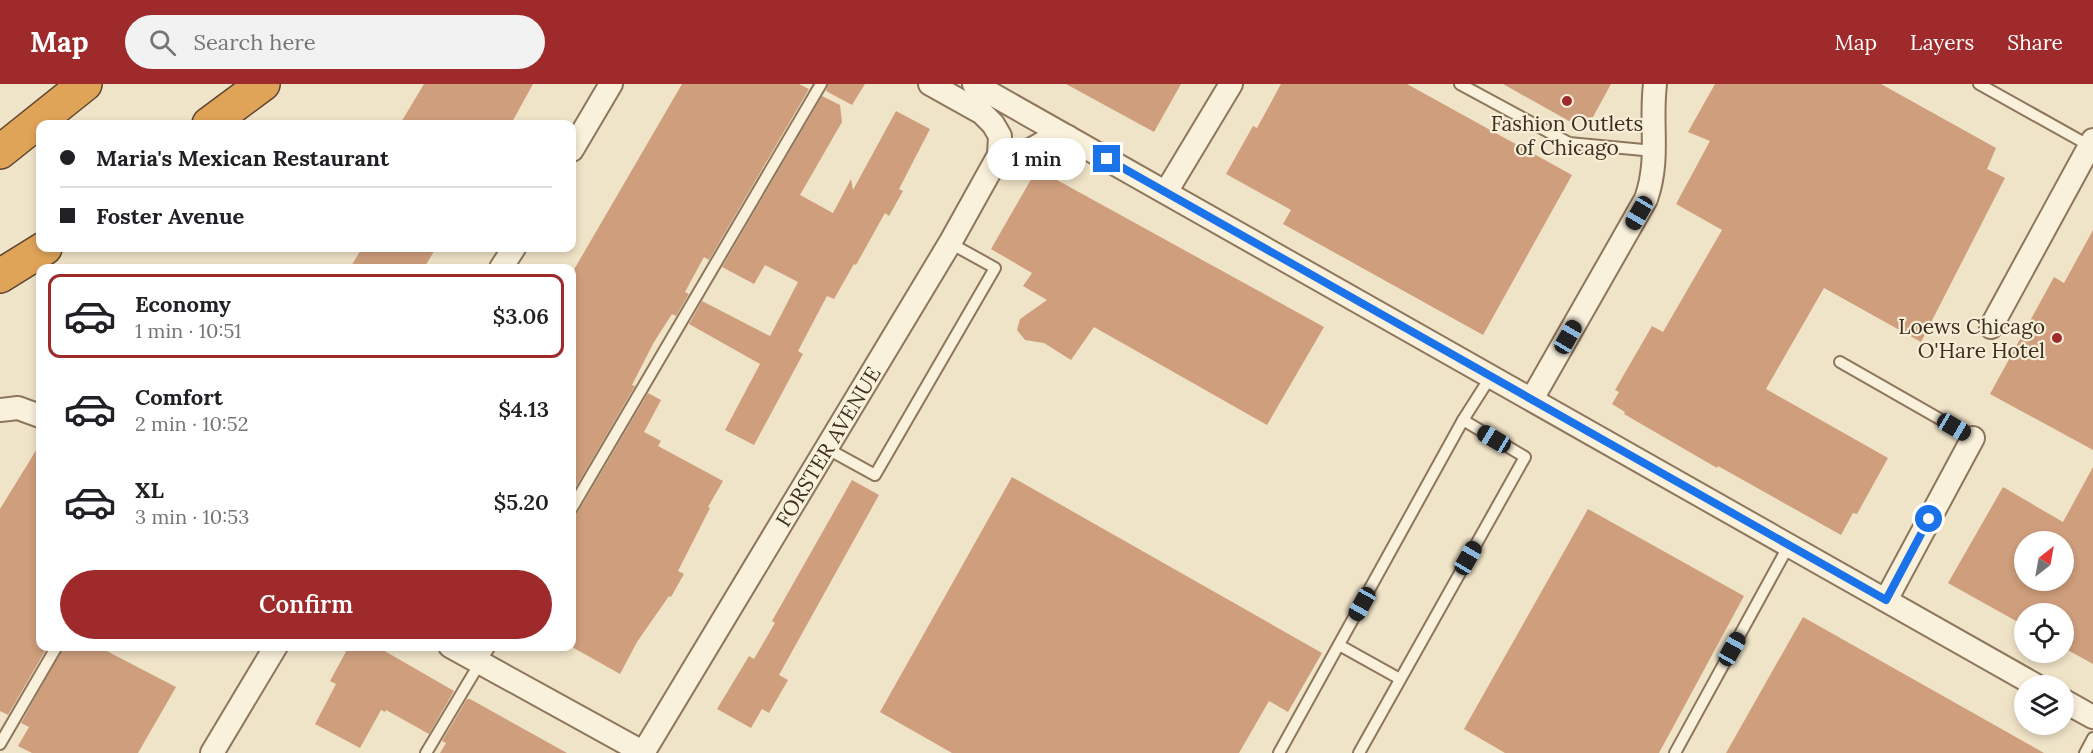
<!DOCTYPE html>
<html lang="en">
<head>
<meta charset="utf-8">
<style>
	body { margin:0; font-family:Lora,serif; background:#f2f2f2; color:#202124; height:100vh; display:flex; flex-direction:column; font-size:22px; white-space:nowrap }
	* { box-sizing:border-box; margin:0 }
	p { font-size:20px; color:#757577 }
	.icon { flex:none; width:33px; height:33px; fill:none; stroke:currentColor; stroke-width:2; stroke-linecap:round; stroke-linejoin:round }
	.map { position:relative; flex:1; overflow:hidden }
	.side { position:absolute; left:36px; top:180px; width:540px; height:387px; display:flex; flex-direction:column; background:#fff; border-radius:12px; box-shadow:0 3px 9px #0003 }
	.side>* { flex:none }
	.hud { position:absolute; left:36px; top:36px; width:540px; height:132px; border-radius:12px; box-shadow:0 3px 9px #0003; display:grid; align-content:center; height:132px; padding:0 24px; background:#fff }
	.needle { width:39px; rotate:31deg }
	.buttons { position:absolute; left:2014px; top:447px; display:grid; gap:12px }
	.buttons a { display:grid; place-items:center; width:60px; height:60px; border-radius:50%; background:#fff; box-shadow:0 3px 9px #0003; font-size:30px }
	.end { position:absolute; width:27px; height:27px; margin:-14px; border:8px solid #1a73e8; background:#fff; box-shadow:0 0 0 3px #fff }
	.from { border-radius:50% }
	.bubble { position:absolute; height:42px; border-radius:21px; background:#fff; box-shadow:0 3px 9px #0003; font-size:20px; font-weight:600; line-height:42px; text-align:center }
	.car { position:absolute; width:18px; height:36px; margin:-18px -9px; border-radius:8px; box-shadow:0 0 4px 2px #0007; background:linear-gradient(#222 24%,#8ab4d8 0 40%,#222 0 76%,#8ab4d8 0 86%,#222 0) }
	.hud b { display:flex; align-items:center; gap:21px; height:57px; font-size:22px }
	.hud b+b { border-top:2px solid #e0e0e0 }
	.hud i { width:15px; height:15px; background:#202124 }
	ul { padding:10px 0 0; list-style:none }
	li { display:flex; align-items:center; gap:18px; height:84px; margin:0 12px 9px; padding:0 12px; border:3px solid transparent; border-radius:12px }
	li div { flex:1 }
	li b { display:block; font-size:22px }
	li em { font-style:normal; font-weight:600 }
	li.selected { border-color:#9e2a2b }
	li>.icon { width:54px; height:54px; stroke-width:1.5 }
	.cta { display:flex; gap:12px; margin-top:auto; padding:12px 24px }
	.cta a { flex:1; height:69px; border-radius:36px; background:#9e2a2b; color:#fff; font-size:24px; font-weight:600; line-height:69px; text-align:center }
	header { display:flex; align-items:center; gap:36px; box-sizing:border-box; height:84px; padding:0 30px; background:#9e2a2b; color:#fff }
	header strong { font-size:28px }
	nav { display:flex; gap:33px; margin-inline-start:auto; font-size:21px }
	.search { width:420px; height:54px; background:#f2f2f2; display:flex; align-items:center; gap:15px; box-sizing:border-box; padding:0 21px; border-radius:33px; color:#757577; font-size:22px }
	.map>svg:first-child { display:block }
	.building { fill:#cf9f7d; fill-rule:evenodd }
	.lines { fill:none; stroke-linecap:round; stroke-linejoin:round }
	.lane-casing { stroke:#8d765c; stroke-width:14 }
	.street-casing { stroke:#8d765c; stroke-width:26 }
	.highway-casing { stroke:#5b4430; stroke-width:36 }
	.lane { stroke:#faf1dc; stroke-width:10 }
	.street { stroke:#faf1dc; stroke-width:22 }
	.highway { stroke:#e0a458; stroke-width:33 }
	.route { stroke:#1a73e8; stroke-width:8 }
	.poi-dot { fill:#9e2a2b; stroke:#f7eed8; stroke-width:2 }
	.labels { text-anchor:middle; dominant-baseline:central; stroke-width:4.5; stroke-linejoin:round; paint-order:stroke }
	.poi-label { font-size:21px; fill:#3d2e20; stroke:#f7eed8 }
	.street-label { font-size:21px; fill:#3d2e20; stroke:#f7eed8 }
</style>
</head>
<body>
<header>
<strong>Map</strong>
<div class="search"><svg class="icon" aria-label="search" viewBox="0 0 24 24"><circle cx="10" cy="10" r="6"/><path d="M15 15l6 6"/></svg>Search here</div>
<nav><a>Map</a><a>Layers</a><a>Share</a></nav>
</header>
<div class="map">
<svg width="2093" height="669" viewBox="0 0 2093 669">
	<rect width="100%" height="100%" fill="#f0e4c8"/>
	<g class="building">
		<polygon points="424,0 533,0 511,40 400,40"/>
		<polygon points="682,0 799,0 809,5 709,176 704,173 685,208 689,210 676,232 672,230 654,258 632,301 635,302 572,410 572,189"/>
		<polygon points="828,0 865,0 852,21 826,7"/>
		<polygon points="1066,0 1181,0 1154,48"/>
		<polygon points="1281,0 1407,0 1572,91 1483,251 1283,140 1291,126 1226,90 1253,42 1257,44"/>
		<polygon points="1503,0 1611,0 1593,33 1569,37"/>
		<polygon points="1715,0 1881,0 1996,64 1987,85 2005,94 1921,258 1824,204 1766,305 1888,374 1857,430 1853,429 1841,451 1718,382 1717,384 1624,330 1625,328 1612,320 1619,308 1615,306 1652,242 1663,248 1722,146 1676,120 1710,57 1688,48"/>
		<polygon points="822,12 840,21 842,38 800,111 833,129 851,95 853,106 896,27 930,45 899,105 903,107 889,132 885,129 856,181 854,180 834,215 827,212 798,267 803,270 754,361 725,346 760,280 689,240 702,217 770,252 798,198 765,181 754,200 722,183"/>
		<polygon points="1037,85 1324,243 1267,341 1094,243 1071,276 1044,259 1025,256 1017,246 1020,235 1047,216 1023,202 1032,189 991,165"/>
		<polygon points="2093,146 2093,366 1990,310 2054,193 2064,199"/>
		<polygon points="362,164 436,164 424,184 350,184"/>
		<polygon points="648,309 661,316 644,348 661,357 658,362 723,397 708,423 710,424 678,487 684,490 671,513 669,512 637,558 620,590 572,563 572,431 578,428"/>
		<polygon points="40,360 40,562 48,562 8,631 0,627 0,425"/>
		<path d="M2093 383V580L2064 564V530H2025V542L1948 499 2003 403 2063 438ZM2025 458H2064V496H2025Z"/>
		<polygon points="1012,393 1322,569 1288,628 1269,617 1239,669 952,669 880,628"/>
		<polygon points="852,396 879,411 779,591 788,596 769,629 762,625 751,644 717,625 749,572 754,575 775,539 772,537"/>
		<polygon points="1588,425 1744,512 1659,669 1505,669 1464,645"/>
		<polygon points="1803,533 2044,669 1726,669"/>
		<polygon points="64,562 97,562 176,603 138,669 32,669 18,662 29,643 21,639"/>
		<polygon points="349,562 376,562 454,607 429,650 386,626 385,628 381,626 360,664 315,640 336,600 330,597"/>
		<polygon points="467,615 470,615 567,669 440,669 446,659 442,657"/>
	</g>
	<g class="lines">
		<g class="lane-casing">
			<g id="lane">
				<polyline points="1460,0 1569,59 1654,67"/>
				<polyline points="1979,0 2090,62"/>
				<polyline points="1840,278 1973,354"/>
				<polyline points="826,364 875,391 995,184 950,159"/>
				<polyline points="572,424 821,0"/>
				<polyline points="1339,561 1400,595"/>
				<polyline points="0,660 57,562"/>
				<polyline points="426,669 490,562"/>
				<polyline points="1279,669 1463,336 1491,292"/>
				<polyline points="1359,669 1525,373 1463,336"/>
				<polyline points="1675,669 1789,461"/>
				<polyline points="2085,669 2093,654"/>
			</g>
		</g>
		<g class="street-casing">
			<g id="street">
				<polyline points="974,0 2037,602"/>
				<polyline points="572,66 611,0"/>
				<polyline points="1030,66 1046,57 1068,53"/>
				<polyline points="1166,108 1231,0"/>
				<polyline points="501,184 514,164"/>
				<polyline points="1991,243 2093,56"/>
				<path d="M1532 315 1646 115C1660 75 1650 41 1655 0"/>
				<polyline points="0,326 18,324 40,332"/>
				<polyline points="1886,516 1973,354"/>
				<polyline points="450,562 644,669"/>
				<polyline points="2064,617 2093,633"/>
				<polyline points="212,669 276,562"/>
				<path id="s1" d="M643 669 950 159 999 71 1000 52 993 40 982 29 930 0"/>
			</g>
		</g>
		<g class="highway-casing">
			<g id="highway">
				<polyline points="209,40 263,0"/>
				<polyline points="0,68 85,0"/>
				<polyline points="0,192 45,164"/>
			</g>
		</g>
		<use href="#lane" class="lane"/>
		<use href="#street" class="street"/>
		<use href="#highway" class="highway"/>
	</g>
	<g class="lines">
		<polyline class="route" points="1107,75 1886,516 1929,435"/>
	</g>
	<g class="poi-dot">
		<circle cx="1567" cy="17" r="6"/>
		<circle cx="2057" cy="254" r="6"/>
	</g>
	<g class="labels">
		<g class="poi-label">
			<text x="1567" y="39">Fashion Outlets<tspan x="1567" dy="24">of Chicago</tspan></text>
			<text x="2045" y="242" text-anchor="end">Loews Chicago<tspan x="2045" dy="24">O'Hare Hotel</tspan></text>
		</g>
		<g class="street-label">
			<text stroke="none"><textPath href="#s1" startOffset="358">FORSTER AVENUE</textPath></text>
		</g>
	</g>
</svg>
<div class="buttons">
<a><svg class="needle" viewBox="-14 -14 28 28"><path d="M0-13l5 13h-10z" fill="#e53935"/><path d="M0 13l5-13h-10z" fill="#757577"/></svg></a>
<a><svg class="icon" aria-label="locate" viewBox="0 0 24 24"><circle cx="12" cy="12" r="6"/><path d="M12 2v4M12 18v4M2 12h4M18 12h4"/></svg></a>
<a><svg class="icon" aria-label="layers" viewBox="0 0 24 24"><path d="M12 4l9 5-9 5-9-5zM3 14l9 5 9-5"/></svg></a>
</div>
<i class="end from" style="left:1929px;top:435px"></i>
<i class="end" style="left:1107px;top:75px"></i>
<div class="bubble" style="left:987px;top:54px;width:99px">1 min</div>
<i class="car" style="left:1639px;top:129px;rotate:210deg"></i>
<i class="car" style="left:1568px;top:253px;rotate:30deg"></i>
<i class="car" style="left:1954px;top:343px;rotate:120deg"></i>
<i class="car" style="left:1494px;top:355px;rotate:301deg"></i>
<i class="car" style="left:1468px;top:474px;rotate:30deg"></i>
<i class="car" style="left:1362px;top:520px;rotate:209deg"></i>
<i class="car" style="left:1732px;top:565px;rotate:29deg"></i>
<div class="hud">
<b><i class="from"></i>Maria's Mexican Restaurant</b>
<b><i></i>Foster Avenue</b>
</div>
<section class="side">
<ul>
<li class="selected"><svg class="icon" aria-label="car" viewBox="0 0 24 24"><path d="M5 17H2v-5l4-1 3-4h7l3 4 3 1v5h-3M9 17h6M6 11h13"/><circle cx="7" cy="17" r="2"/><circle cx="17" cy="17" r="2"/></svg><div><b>Economy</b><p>1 min · 10:51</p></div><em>$3.06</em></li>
<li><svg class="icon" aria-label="car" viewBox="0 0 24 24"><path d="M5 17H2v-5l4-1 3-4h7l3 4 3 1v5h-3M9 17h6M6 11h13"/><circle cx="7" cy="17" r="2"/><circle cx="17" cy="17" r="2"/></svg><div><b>Comfort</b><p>2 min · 10:52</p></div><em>$4.13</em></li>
<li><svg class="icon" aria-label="car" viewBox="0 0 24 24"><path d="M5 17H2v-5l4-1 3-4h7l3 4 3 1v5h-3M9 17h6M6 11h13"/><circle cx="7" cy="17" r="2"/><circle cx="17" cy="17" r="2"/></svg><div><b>XL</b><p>3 min · 10:53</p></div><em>$5.20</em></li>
</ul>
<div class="cta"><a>Confirm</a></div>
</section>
</div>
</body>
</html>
